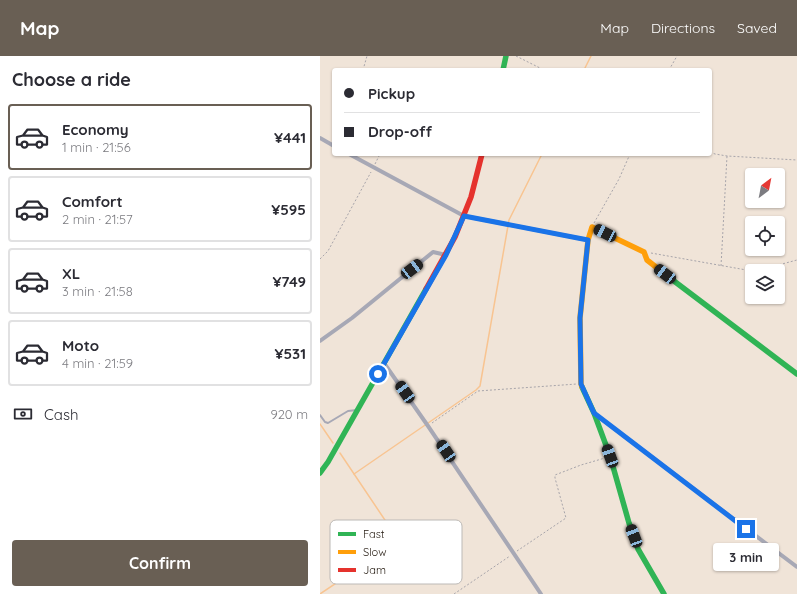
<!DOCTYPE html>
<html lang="en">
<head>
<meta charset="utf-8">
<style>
	body { margin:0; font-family:Quicksand,sans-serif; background:#f2f2f3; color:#2b2b33; height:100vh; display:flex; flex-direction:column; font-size:15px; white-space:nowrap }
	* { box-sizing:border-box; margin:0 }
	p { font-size:13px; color:#7c7c81 }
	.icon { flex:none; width:22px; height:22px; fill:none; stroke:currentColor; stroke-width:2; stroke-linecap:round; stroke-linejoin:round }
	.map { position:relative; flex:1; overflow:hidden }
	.side { display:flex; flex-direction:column; background:#fff; width:320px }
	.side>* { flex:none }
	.hud { position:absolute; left:12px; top:12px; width:380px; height:88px; border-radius:4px; box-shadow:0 1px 3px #0004; display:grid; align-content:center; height:88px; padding:0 12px; background:#fff }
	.needle { width:26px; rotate:32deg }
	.buttons { position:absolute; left:425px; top:112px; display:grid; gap:8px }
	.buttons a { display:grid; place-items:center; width:40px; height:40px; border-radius:4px; background:#fff; box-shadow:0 1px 3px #0004; font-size:20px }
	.end { position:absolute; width:18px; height:18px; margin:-9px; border:5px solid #1a73e8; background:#fff; box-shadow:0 0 0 2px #fff }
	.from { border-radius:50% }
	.bubble { position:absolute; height:28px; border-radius:4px; background:#fff; box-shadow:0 1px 3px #0004; font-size:13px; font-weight:700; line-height:28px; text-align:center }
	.car { position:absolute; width:12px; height:24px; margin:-12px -6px; border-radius:5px; box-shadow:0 0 3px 1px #0007; background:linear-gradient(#222 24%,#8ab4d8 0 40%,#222 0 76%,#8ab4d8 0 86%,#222 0) }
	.hud b { display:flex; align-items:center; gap:14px; height:38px; font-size:15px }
	.hud b+b { border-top:1px solid #e1e1e2 }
	.hud i { width:10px; height:10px; background:#2b2b33 }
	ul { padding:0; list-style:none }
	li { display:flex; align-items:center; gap:12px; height:66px; margin:0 8px 6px; padding:0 4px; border:2px solid #e1e1e2; border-radius:4px }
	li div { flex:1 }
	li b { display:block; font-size:15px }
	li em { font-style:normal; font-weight:700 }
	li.selected { border-color:#695f54 }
	li>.icon { width:36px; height:36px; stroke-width:1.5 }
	h2 { padding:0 12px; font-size:18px; line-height:48px }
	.pay { display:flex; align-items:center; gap:10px; height:44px; padding:0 12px; font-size:15px }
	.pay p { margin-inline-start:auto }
	.primary-button { display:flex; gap:8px; margin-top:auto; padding:8px 12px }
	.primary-button a { flex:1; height:46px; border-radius:4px; background:#695f54; color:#fff; font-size:16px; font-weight:700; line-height:46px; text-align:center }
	header { display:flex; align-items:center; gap:24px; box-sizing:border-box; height:56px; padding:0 20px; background:#695f54; color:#fff }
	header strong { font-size:19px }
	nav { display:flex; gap:22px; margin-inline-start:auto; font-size:14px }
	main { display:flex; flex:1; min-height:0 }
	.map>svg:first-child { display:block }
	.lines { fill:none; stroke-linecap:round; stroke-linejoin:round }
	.stream { stroke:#f8c491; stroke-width:1.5 }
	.path { stroke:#a7a4aa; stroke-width:1; stroke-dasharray:2 2; stroke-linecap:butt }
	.lane { stroke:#a7a8b5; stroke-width:2 }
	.street { stroke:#a7a8b5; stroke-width:4 }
	.fast { stroke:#30b455; stroke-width:5.5 }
	.slow { stroke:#ff9f0a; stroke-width:5.5 }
	.jam { stroke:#e5322d; stroke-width:5.5 }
	.route { stroke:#1a73e8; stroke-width:5 }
	.key { fill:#fff; stroke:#bcb9b6; stroke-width:1 }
	.key-label { font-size:11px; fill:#21170d }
</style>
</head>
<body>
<header>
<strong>Map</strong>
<nav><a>Map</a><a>Directions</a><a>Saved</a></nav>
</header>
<main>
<section class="side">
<h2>Choose a ride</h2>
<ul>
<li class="selected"><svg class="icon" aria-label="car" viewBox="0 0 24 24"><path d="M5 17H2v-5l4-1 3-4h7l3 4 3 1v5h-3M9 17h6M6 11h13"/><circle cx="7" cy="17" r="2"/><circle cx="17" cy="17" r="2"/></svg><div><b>Economy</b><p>1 min · 21:56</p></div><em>¥441</em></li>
<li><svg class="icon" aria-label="car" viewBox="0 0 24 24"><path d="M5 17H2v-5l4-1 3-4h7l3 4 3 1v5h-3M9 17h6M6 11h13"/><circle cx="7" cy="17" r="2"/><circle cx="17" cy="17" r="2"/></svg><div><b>Comfort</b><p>2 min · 21:57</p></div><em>¥595</em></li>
<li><svg class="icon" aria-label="car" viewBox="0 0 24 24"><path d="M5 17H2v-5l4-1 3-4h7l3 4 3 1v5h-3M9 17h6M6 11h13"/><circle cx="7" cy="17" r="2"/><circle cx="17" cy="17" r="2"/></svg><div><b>XL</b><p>3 min · 21:58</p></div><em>¥749</em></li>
<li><svg class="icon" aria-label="car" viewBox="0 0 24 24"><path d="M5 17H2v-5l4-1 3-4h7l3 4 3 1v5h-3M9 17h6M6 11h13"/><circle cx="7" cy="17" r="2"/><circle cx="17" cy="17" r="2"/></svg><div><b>Moto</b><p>4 min · 21:59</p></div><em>¥531</em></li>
</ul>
<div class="pay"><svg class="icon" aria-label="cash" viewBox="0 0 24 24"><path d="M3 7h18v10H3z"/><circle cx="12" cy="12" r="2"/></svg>Cash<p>920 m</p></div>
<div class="primary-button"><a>Confirm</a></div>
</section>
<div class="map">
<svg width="477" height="538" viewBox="0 0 477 538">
	<rect width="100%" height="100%" fill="#f0e4d8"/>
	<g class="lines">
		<g class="stream">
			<polyline points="264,14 271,0"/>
			<polyline points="0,368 13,387"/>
			<polyline points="34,418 156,334 160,330 189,164 222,98"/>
			<polyline points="0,538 79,485 20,397"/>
		</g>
		<g class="path">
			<polyline points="196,0 224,14"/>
			<polyline points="43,14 47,0"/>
			<polyline points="349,14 357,0"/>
			<polyline points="390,96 395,98 407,100 477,104"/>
			<polyline points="55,108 60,98"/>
			<polyline points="274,167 299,123 310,98"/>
			<polyline points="331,197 432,215"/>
			<polyline points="0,203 8,195 51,116"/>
			<polyline points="401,210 407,100"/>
			<polyline points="436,215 477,204"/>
			<polyline points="112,367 158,335 257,328"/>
			<polyline points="197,495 246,462 235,422 235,419 261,409 285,402"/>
			<polyline points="134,538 190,500"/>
		</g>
		<polyline class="lane" points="0,359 5,366 8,367 28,355 37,354"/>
		<g class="street">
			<polyline points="0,82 14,90"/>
			<polyline points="29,98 144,160 268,184"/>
			<polyline points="0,285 32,262 113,196 126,199"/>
			<polyline points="64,307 108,370 221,538"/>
			<polyline points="275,358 477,511"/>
		</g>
		<g class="fast">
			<polyline points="183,14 186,0"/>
			<polyline points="350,222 477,318"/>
			<polyline points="262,331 274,357 290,400 309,467 318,493 344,538"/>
			<polyline points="0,417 8,406 106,233"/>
		</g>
		<polyline class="slow" points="262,331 261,328 260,262 268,184 272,171 324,196 327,204 350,222"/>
		<polyline class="jam" points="106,233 135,181 151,141 162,98"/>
	</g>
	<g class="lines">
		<polyline class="route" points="58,318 126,199 144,160 268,184 260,262 261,328 274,357 426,473"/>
	</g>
	<rect x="10" y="464" width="132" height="64" rx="6" class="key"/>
	<rect x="18" y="476" width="18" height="4" fill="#30b455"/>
	<rect x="18" y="494" width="18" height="4" fill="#ff9f0a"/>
	<rect x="18" y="512" width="18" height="4" fill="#e5322d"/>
	<g class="key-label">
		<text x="43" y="482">Fast</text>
		<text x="43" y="500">Slow</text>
		<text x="43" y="518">Jam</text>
	</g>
</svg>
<div class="buttons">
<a><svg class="needle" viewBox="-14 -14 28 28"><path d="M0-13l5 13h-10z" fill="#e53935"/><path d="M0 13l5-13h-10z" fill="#7c7c81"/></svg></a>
<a><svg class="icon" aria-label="locate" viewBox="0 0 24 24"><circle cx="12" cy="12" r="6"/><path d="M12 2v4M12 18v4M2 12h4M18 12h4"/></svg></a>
<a><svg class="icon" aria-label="layers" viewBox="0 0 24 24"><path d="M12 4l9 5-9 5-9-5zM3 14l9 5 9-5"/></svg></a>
</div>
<i class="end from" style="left:58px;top:318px"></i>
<i class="end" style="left:426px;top:473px"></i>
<div class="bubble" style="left:393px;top:487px;width:66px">3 min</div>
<i class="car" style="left:285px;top:177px;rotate:296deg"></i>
<i class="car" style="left:92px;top:213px;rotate:53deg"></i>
<i class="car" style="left:345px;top:218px;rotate:307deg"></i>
<i class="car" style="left:85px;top:336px;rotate:325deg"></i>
<i class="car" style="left:126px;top:395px;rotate:326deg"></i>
<i class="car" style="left:290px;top:400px;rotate:340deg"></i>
<i class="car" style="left:314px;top:480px;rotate:339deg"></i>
<div class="hud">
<b><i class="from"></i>Pickup</b>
<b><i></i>Drop-off</b>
</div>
</div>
</main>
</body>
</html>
